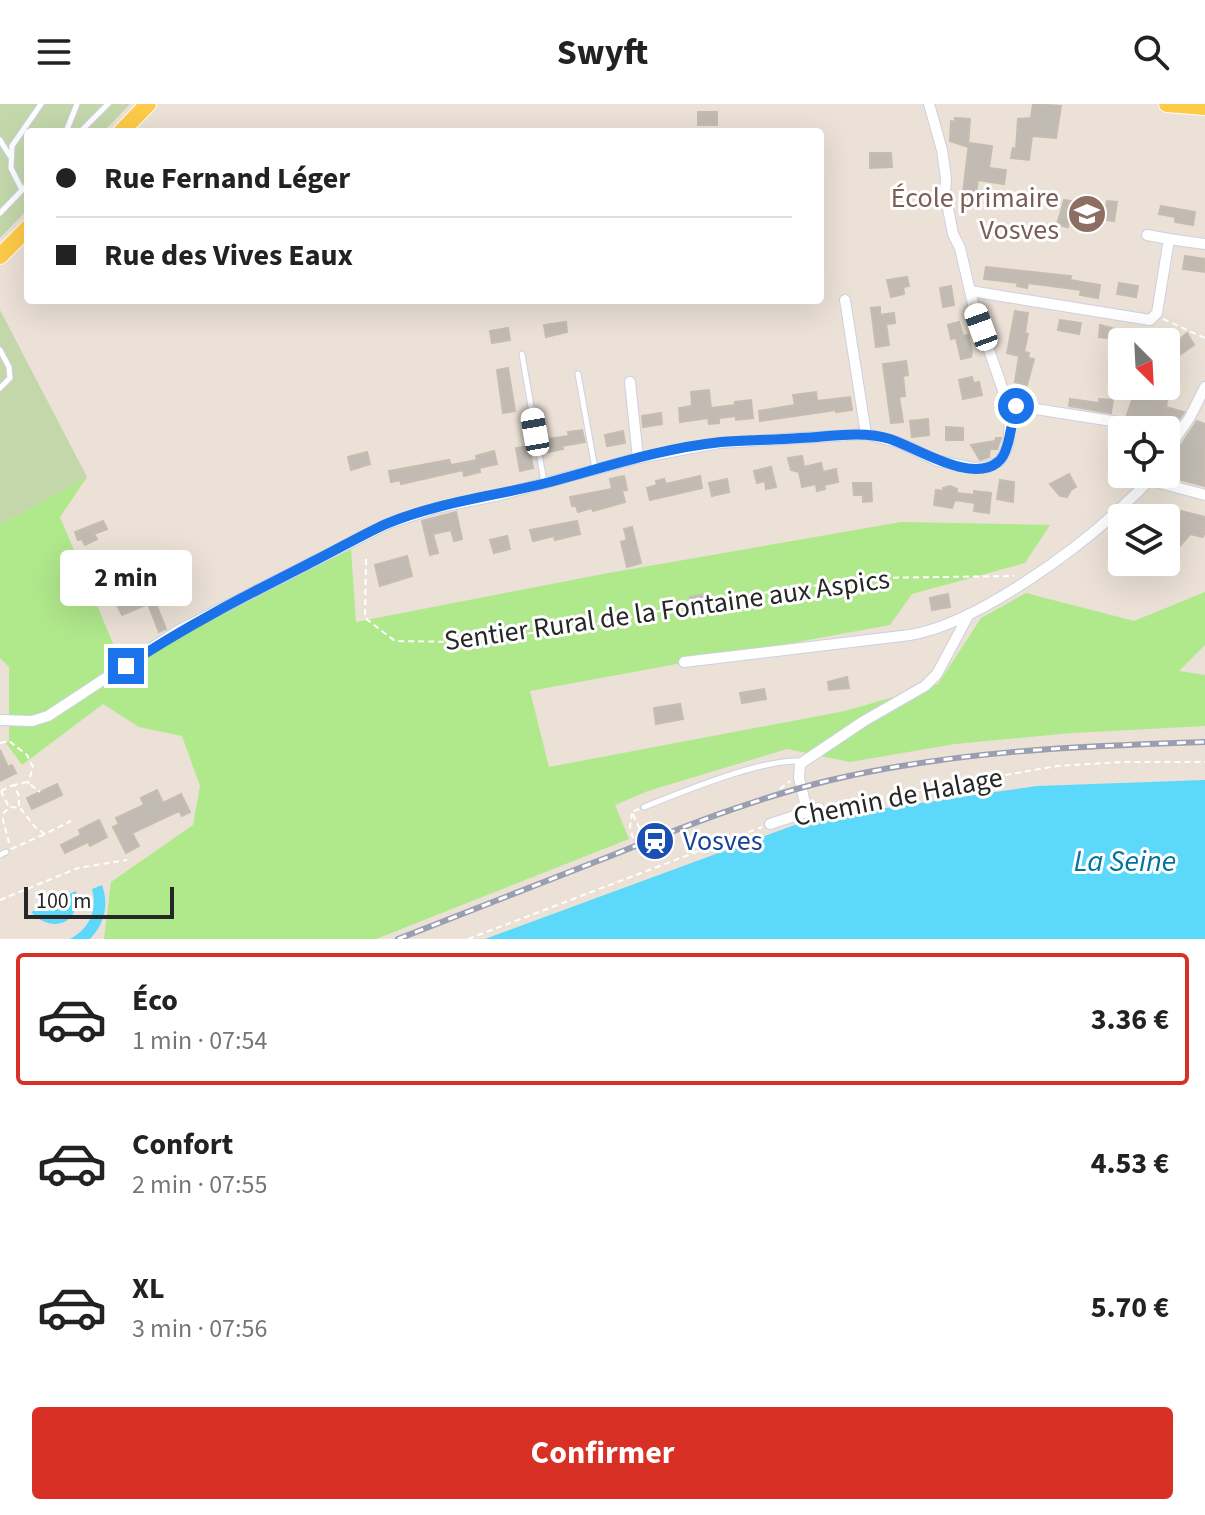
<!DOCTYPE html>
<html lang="fr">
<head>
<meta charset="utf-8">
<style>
	body { margin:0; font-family:"Source Sans 3",sans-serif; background:#f2f2f2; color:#222; height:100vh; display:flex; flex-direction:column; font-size:30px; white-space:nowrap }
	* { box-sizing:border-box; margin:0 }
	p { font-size:26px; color:#767676 }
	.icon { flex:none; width:44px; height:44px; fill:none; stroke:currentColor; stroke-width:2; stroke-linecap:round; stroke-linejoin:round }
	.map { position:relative; height:835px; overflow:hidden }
	.drawer { display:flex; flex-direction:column; background:#fff; flex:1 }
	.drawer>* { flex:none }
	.hud { position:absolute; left:24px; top:24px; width:800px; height:176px; border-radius:8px; box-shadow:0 8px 32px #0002; display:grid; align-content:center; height:176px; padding:0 32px; background:#fff }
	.needle { width:52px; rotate:156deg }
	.tools { position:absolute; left:1108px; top:224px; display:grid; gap:16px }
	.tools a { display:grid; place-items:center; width:72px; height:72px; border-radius:8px; background:#fff; box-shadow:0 8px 32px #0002; font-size:40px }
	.scale { position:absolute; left:24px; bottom:20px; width:150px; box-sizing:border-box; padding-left:8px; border:4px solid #272727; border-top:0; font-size:22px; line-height:28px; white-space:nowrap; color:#272727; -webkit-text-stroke:6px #fff; paint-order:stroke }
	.end { position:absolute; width:36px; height:36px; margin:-18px; border:10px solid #1a73e8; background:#fff; box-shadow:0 0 0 4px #fff }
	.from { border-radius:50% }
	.bubble { position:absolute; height:56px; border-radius:8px; background:#fff; box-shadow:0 8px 32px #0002; font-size:26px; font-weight:700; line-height:56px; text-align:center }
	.car { position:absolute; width:24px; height:48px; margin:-24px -12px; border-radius:10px; box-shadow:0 0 6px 2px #0007; background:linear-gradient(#fff 24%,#345 0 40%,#fff 0 76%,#345 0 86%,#fff 0) }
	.hud b { display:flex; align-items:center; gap:28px; height:76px; font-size:30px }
	.hud b+b { border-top:2px solid #e0e0e0 }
	.hud i { width:20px; height:20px; background:#222 }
	ul { padding:14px 0 0; list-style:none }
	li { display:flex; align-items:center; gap:24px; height:132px; margin:0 16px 12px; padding:0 16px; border:4px solid transparent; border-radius:8px }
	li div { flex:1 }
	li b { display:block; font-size:30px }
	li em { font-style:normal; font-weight:700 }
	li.selected { border-color:#d93025 }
	li>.icon { width:72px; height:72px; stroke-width:1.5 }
	.cta { display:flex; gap:16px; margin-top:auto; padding:16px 32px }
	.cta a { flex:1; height:92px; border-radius:8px; background:#d93025; color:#fff; font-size:32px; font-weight:700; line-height:92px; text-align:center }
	header { display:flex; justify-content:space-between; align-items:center; height:104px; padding:0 32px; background:#fff; font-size:36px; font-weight:700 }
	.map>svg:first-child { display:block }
	.green { fill:#b0e88c }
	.cemetery { fill:#c3d7ab }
	.water { fill:#5cd8fa }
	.building { fill:#c2bbb3; stroke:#c6bdb0; stroke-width:2 }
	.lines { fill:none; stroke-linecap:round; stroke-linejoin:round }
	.service-casing { stroke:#cbd1e2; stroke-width:7 }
	.minor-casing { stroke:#cbd1e2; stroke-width:12 }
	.primary-casing { stroke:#fff; stroke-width:18 }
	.path { stroke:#fff; stroke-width:2; stroke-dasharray:6 4; stroke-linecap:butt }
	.service { stroke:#fff; stroke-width:5 }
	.minor { stroke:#fff; stroke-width:10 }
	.primary { stroke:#feca48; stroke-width:16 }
	.rail-casing { stroke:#999eb3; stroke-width:6 }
	.rail { stroke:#fff; stroke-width:3; stroke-dasharray:9; stroke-linecap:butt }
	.route { stroke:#1a73e8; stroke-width:10 }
	.labels { text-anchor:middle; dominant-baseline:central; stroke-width:6; stroke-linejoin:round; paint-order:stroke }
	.education-label { font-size:28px; fill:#785e54; stroke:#fff; text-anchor:end }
	.street-label { font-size:28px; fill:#272727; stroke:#fff }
	.transit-label { font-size:28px; fill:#164399; stroke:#fff; text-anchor:start }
	.water-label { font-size:30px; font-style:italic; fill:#0172a0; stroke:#fff }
</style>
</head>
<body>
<header><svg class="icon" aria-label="menu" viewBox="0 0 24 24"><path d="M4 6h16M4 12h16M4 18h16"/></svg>Swyft<svg class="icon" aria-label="search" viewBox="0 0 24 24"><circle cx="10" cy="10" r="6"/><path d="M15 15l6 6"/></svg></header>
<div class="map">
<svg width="1205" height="835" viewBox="0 0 1205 835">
	<rect width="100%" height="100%" fill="#ebe1d6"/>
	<polygon class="green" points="87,373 60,413 120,556 191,526 351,445 356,518 603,470 901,418 1050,421 1025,459 912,490 890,521 530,587 549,663 845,607 938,580 981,514 1026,489 1134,517 1205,488 1205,541 1179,567 1205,571 1205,622 1072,629 955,640 850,658 787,645 648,687 615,701 629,735 376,835 104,835 111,778 193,721 200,682 182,632 139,623 103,600 22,661 6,639 9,637 9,563 0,554 0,421"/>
	<g class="cemetery">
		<polygon points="0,0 130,0 103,28 28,28 28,105 0,134"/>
		<polygon points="0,206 87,373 0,421"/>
	</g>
	<g class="water">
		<polygon points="1205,676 1205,835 485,835 811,715 1037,682"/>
		<path d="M102 781C109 801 105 819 90 835H70C89 825 98 806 92 785Z"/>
		<path d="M76 787C82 819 52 831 31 808Z"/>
	</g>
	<g class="building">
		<polygon points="1033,0 1061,2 1056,34 1032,32 1029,56 1011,54 1013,44 1016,45 1018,15 1031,14"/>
		<rect x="698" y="8" width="19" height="13"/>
		<polygon points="955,14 970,15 968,43 950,37 951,17 955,18"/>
		<polygon points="969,39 992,42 989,64 1006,66 1004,80 978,76 975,95 965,93 966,88 963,88"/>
		<polygon points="870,49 891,49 892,63 870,64"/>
		<polygon points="1064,96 1106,102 1107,97 1117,98 1114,117 1070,110 1068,123 1057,121"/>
		<polygon points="1161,102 1195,108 1193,121 1175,118 1175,113 1159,110"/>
		<polygon points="1185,152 1205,155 1205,168 1183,165"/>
		<polygon points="986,163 1071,172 1070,176 1100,181 1098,194 1080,191 1081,186 1028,179 1027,184 1017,182 1018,179 984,175"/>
		<polygon points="907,173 909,182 903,183 904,190 891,193 887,176"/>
		<polygon points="1119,179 1138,182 1136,193 1117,190"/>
		<polygon points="951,182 954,201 943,203 940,184"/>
		<polygon points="880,203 880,211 894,209 895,219 886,220 889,241 876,243 871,204"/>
		<polygon points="1015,207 1028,209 1025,229 1028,230 1024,248 1029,249 1028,254 1034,255 1027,281 1015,278 1019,252 1007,249"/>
		<polygon points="1060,216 1081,219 1079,230 1058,226"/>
		<polygon points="566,218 567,228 546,233 544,221"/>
		<polygon points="959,218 963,232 968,231 972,247 971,253 961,255 956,234 951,235 948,221"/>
		<polygon points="1100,221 1119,226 1117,235 1099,233"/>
		<polygon points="508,224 510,236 492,239 490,227"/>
		<polygon points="1187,229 1194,241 1181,250 1174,240"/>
		<polygon points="906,257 908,271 903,272 905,292 899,293 903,318 891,319 883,260"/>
		<polygon points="508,264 515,307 503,309 497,266"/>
		<polygon points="972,273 973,279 979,278 982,291 963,295 959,276"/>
		<polygon points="1132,282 1172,282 1168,294 1131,285"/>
		<polygon points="709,286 711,304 735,301 735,298 751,296 753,314 736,316 736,312 719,314 719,319 709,320 708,314 680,318 679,304 692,302 691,288"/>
		<polygon points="816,288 817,297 850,293 852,306 836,308 836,306 760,317 759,307 795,301 793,291"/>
		<polygon points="1070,295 1099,299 1099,295 1113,296 1111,309 1069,302"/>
		<polygon points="1132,296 1167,297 1166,303 1184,308 1173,324 1147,314 1127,311"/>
		<polygon points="661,309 662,320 643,323 642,312"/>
		<polygon points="928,315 929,331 912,333 910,317"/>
		<polygon points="1197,317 1205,320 1204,382 1166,372 1166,358 1173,353"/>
		<polygon points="946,323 963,324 963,336 946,336"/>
		<polygon points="582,326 585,338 562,342 563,345 548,348 546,335 569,332 568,328"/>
		<polygon points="623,327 625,339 607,342 605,331"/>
		<polygon points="996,334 1001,334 997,345 990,345 989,353 980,356 971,341 995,337"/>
		<polygon points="529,342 533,364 520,367 516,344"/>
		<polygon points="494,347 497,360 479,364 480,368 464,372 463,366 401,380 400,376 391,378 389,367 449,356 451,361 477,356 476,352"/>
		<polygon points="367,348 370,360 351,366 348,353"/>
		<polygon points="802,352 804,363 821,359 823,368 836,365 838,378 824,381 825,385 817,387 816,380 802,383 799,368 791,366 788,354"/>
		<polygon points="771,363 776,383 766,385 765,377 757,379 754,367"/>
		<polygon points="1069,370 1076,383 1071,386 1067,393 1060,392 1050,380"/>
		<polygon points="624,372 627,386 622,387 625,398 593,407 592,404 578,408 576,402 572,402 570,393 612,385 610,375"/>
		<polygon points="700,372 702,384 650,396 647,384 657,381 656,377 664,375 666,380"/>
		<polygon points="727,375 729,388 712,392 709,379"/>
		<polygon points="1000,376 1014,378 1013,398 997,395"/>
		<polygon points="853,379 871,379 872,397 863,398 863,391 854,391"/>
		<polygon points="950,382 957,385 957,389 974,391 974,387 991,389 989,409 974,407 975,399 955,396 952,404 934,401 936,386 943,387 943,384"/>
		<polygon points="1181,407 1205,413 1205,427 1203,433 1190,430 1174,449 1166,442 1166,430 1179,415"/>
		<polygon points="456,408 462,435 454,437 451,426 433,430 438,449 430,451 422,417"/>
		<polygon points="103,417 107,425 94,430 97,435 85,441 82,435 78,436 75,428"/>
		<polygon points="577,417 580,430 555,436 554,432 533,437 530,426"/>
		<polygon points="632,423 641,459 627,463 621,438 627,436 624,425"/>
		<polygon points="507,432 510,445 494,449 490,436"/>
		<polygon points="407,452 412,472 380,482 375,461"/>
		<polygon points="146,475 166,525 159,528 148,500 122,511 117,501 142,491 137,478"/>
		<polygon points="706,490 709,507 693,510 690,493"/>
		<polygon points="948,490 950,503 932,506 930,494"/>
		<polygon points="847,573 849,584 829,586 828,578"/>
		<polygon points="764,585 766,595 742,599 740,589"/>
		<polygon points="680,600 683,615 656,620 654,604"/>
		<polygon points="0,646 8,663 12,661 16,669 0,677"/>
		<polygon points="57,680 62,691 32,705 27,694"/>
		<polygon points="157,686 163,699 181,690 190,708 182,712 179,707 132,729 139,742 126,749 113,723 119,720 116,714 144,701 141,694"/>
		<polygon points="99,716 107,733 90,742 88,738 65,749 61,741 81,731 79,726"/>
	</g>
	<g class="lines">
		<g class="service-casing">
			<g id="service">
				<polyline points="66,28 77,0"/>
				<polyline points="80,28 108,0"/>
				<polyline points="0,36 10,52"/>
				<polyline points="22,86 11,64 12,42 41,0"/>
				<polyline points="0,109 28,80"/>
				<polyline points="0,246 9,263 10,274 0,284"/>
				<polyline points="522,250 544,378"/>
				<polyline points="578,270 595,365"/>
				<path d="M644 703C682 688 761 655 800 657"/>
				<polyline points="0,751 6,748"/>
			</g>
		</g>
		<g class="minor-casing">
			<g id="minor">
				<polyline points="929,0 942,46 946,74 945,89 953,130 960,144 973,200 1005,292 1016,302"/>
				<polyline points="1147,131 1169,135"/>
				<polyline points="970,187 1150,216 1157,209 1169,135 1205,140"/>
				<polyline points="845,196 866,330"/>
				<polyline points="630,278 638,354"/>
				<polyline points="1016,302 1144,322 1155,326"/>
				<polyline points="1166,348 1190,313 1205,283"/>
				<polyline points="1149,376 1205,391"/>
				<path d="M684 558 910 531C974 521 1076 447 1124 401 1134 391 1146 382 1153 370"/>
				<polyline points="0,616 32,617 48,612 179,526 387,420 436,404 500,391 638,354 719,339 866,330 900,339 938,357 974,364 988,363 1000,357 1008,342 1010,318 1016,302"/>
				<polyline points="807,707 799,674 800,660 864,617 925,582 937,570 969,510"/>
				<polyline points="770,720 819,704"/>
			</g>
		</g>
		<g class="primary-casing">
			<g id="primary">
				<polyline points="1167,0 1205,3"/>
				<polyline points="121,28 148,0"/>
				<polyline points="0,152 28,124"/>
			</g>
		</g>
		<g class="path">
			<polyline points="1163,215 1205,234"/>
			<polyline points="366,455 365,514 395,537 462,538 592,521 712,496 869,474 1014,472"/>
			<polyline points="0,639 9,637 27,651 33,663 28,680"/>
			<polyline points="780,685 790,677"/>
			<polyline points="1,687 9,703"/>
			<polyline points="1,687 13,681"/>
			<polyline points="19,702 19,692 14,681 27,678 40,688"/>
			<polyline points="828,702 1057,662 1123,658 1205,658"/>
			<polyline points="639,705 632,708 642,730"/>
			<polyline points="632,709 630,723 633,734"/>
			<polyline points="9,739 3,716 4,708 11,703 20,704 35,723 45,730 71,717"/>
			<polyline points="11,745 45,730"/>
			<polyline points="0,796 78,764 127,756"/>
			<polyline points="468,835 762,723"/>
		</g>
		<use href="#service" class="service"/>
		<use href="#minor" class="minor"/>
		<use href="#primary" class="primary"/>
		<g class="rail-casing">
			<path id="rail" d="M398 835C470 807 541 779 613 751 685 722 756 694 831 676 954 647 1079 642 1205 638"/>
		</g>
		<use href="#rail" class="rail"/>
	</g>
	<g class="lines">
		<path class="route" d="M126 562C187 521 251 489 316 456 340 444 362 431 386 420 438 398 496 392 550 378 606 363 663 344 721 338 747 336 774 336 800 334 830 333 861 326 890 335 917 344 971 380 998 358 1010 349 1011 317 1016 302"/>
	</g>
	<defs>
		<g id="school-disc" transform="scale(2)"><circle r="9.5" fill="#8d6e63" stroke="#fff"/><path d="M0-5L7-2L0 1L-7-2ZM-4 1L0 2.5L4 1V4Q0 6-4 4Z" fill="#fff"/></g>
		<g id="station-disc" transform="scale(2)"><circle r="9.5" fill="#1a4fb4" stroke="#fff"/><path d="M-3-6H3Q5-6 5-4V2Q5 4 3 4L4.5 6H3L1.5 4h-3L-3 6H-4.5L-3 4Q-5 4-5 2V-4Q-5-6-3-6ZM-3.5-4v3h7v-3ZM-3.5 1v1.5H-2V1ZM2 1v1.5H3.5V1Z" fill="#fff"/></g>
	</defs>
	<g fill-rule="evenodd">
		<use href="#school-disc" x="1087" y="110"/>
		<use href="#station-disc" x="655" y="737"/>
	</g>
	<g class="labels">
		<g class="education-label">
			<text x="1059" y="94">École primaire<tspan x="1059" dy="32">Vosves</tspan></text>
		</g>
		<g class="street-label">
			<text transform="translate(667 506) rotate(-8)">Sentier Rural de la Fontaine aux Aspics</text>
			<text transform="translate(898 693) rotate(-11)">Chemin de Halage</text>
		</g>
		<g class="transit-label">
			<text x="683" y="737">Vosves</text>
		</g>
		<g class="water-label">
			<text x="1125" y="757">La Seine</text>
		</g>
	</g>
</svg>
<div class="tools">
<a><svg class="needle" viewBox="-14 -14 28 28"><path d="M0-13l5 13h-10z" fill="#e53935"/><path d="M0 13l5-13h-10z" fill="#767676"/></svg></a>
<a><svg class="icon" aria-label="locate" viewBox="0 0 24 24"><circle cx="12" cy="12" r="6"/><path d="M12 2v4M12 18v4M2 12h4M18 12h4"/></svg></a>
<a><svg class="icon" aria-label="layers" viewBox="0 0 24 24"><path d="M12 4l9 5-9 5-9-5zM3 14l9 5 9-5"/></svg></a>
</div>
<div class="scale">100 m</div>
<i class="end from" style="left:1016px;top:302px"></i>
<i class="end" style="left:126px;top:562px"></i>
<div class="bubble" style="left:60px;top:446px;width:132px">2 min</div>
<i class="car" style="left:981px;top:223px;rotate:340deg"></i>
<i class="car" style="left:535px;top:328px;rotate:350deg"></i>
<div class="hud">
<b><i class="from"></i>Rue Fernand Léger</b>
<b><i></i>Rue des Vives Eaux</b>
</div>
</div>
<section class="drawer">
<ul>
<li class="selected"><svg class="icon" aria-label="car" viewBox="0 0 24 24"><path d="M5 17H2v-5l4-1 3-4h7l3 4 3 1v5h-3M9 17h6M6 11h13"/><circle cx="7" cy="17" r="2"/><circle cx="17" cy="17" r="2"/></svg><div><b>Éco</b><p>1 min · 07:54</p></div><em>3.36 €</em></li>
<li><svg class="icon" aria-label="car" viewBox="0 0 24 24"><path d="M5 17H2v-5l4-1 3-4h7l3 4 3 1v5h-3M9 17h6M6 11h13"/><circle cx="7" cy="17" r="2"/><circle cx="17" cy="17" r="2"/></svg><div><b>Confort</b><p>2 min · 07:55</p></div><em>4.53 €</em></li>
<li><svg class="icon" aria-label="car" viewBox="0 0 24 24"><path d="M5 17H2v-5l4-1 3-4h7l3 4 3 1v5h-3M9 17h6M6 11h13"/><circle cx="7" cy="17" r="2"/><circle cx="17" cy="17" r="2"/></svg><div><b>XL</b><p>3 min · 07:56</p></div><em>5.70 €</em></li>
</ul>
<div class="cta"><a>Confirmer</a></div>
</section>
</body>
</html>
